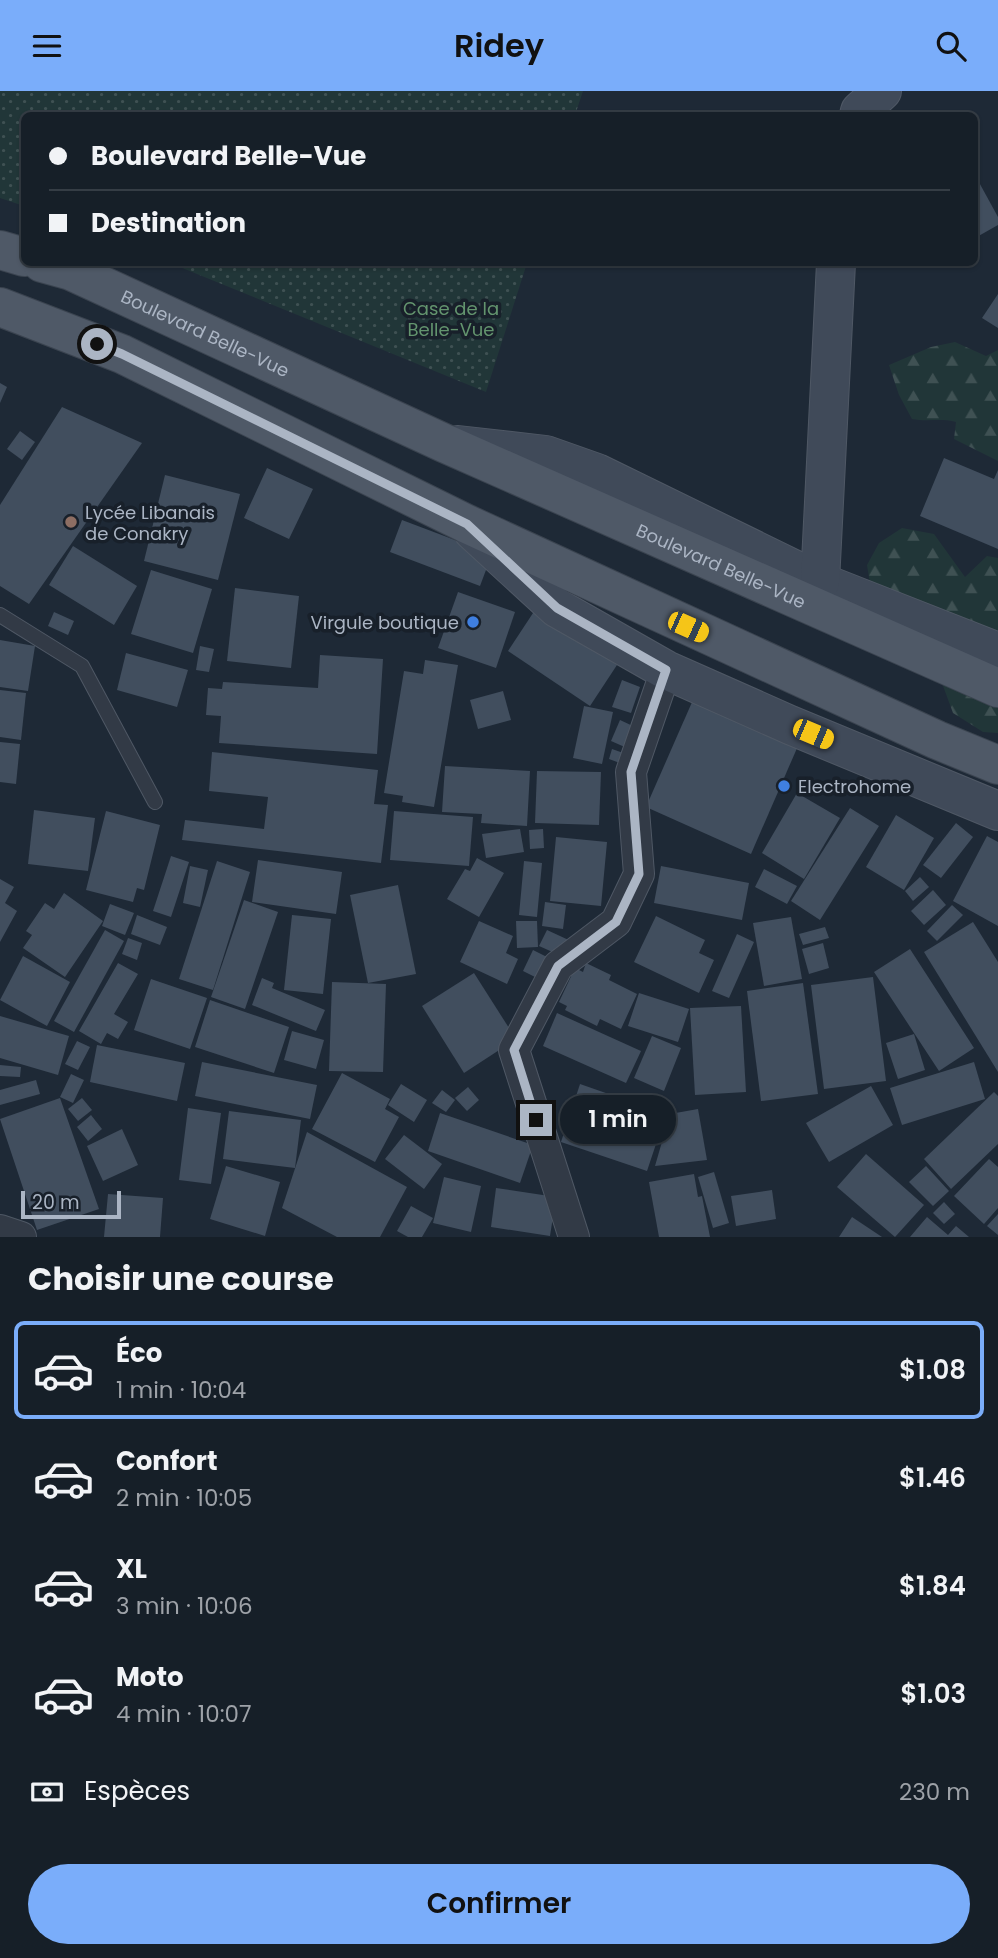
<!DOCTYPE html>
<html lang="fr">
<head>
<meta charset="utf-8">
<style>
	body { margin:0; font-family:Poppins,sans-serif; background:#1f2730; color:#f1f3f6; height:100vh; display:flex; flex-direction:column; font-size:26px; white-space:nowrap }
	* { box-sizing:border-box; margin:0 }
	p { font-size:23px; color:#9ea2a8 }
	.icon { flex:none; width:38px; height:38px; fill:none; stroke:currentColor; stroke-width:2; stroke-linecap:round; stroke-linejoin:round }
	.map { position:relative; height:1146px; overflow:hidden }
	.sheet { display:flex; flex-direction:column; background:#161f28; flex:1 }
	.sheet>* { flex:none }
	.banner { position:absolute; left:21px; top:21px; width:957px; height:154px; border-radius:10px; box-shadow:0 2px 5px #0004,0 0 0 2px #353d45; display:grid; align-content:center; height:154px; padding:0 28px; background:#161f28 }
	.scale { position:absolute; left:21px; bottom:18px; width:100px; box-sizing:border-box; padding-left:7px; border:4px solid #abb5c4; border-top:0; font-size:19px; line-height:24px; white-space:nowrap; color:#abb5c4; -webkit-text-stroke:5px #18202a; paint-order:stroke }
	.end { position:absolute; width:32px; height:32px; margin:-16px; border:9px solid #abb5c4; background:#111; box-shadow:0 0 0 4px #111 }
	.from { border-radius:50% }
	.bubble { position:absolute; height:49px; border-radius:24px; background:#161f28; box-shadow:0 2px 5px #0004,0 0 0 2px #353d45; font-size:23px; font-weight:600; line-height:49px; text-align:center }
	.car { position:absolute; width:21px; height:42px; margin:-21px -10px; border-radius:9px; box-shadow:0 0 5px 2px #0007; background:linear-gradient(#f5c518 24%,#345 0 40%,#f5c518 0 76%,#345 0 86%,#f5c518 0) }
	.banner b { display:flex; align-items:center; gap:24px; height:66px; font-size:26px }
	.banner b+b { border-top:2px solid #353d45 }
	.banner i { width:18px; height:18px; background:#f1f3f6 }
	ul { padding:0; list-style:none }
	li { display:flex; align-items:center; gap:21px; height:98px; margin:0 14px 10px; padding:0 14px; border:4px solid transparent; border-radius:10px }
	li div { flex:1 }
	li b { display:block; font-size:26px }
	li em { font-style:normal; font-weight:600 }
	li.on { border-color:#7aadfa }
	li>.icon { width:63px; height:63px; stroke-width:1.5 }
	h2 { padding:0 28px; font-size:32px; line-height:84px }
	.pay { display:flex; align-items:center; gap:18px; height:77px; padding:0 28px; font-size:26px }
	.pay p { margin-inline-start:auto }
	.primary-button { display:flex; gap:14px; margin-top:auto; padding:14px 28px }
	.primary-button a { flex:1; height:80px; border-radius:42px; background:#7aadfa; color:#111; font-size:28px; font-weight:600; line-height:80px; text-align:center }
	header { display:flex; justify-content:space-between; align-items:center; height:91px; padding:0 28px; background:#7aadfa; color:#111; font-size:32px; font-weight:600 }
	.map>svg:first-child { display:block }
	.forest { fill:url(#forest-firs) }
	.garden { fill:url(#garden-dots) }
	.building { fill:#414e5e }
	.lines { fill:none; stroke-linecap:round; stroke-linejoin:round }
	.lane-casing { stroke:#4f5865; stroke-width:16 }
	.street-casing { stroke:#4f5865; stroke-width:32 }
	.secondary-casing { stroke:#4f5865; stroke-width:40 }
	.primary-casing { stroke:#3b4450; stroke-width:40 }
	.lane { stroke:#323a46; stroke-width:14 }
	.street { stroke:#323a46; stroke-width:30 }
	.secondary { stroke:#404a59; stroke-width:38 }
	.primary { stroke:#4f5967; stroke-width:38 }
	.route { stroke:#abb5c4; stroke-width:9 }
	.education-dot { fill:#8d6e63; stroke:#18202a; stroke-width:2.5 }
	.shop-dot { fill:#3f7fe0; stroke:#18202a; stroke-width:2.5 }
	.labels { text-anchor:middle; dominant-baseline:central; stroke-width:7; stroke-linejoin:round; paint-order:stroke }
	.park-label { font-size:18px; fill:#63946e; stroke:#18202a }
	.street-label { font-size:18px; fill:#abb5c4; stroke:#18202a }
	.poi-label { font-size:18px; fill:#abb5c4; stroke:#18202a; text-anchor:start }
</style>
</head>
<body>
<header><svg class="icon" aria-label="menu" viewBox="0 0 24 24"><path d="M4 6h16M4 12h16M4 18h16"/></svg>Ridey<svg class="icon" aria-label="search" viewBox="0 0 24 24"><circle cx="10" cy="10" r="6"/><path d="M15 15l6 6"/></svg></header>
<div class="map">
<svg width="998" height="1146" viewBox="0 0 998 1146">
	<defs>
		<pattern id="forest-firs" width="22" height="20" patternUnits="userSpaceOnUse" patternTransform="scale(1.75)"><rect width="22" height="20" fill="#213638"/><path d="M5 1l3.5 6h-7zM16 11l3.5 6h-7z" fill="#3f5153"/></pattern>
		<pattern id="garden-dots" width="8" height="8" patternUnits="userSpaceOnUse" patternTransform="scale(1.75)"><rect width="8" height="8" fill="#213638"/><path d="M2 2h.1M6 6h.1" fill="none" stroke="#3f5153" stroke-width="1.8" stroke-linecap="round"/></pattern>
	</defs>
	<rect width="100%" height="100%" fill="#1e2936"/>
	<g class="forest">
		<path d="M955 251 986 265 998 259V370L954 348 956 331C942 327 927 331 912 328L899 304 889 274 931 256Z"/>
		<polygon points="902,437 934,443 965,486 987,465 998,467 998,642 983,641 953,622 942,592 874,517 867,474 879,452"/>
	</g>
	<g class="garden">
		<polygon points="0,0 583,0 575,24 24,24 24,115 0,107"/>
		<polygon points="170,172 527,172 486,301"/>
	</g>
	<g class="building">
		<polygon points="975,84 998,126 998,134 975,147"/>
		<polygon points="998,203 998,237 982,227"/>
		<polygon points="0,292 7,296 0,312"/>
		<polygon points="62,316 142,352 29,513 0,495 0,414"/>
		<polygon points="20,340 35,351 22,369 7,358"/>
		<polygon points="944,367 994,388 998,379 998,458 920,425"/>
		<polygon points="267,377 313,398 289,448 244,427"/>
		<polygon points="165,384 240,403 218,489 144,470"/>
		<polygon points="402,429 492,463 480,495 390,461"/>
		<polygon points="73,455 137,495 114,534 49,494"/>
		<polygon points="151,479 212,498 193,562 131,543"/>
		<polygon points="235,497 299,505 291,577 227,570"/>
		<polygon points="458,501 515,521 496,577 438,557"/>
		<polygon points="535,519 617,574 590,615 508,560"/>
		<polygon points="54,521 74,530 68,544 48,535"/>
		<polygon points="0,549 35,555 28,600 0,596"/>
		<polygon points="200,555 214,558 209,581 196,579"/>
		<polygon points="126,562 188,579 177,616 117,599"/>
		<polygon points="320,564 383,568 377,663 219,652 221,625 206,624 208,597 222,598 223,591 318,597"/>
		<polygon points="425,569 458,574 434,716 402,711 403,705 384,702 404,580 423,583"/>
		<polygon points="622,589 640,596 631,622 612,616"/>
		<polygon points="0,599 26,602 21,649 0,646"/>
		<polygon points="503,600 511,629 478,638 470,609"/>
		<polygon points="696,602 801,648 751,763 646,716"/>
		<polygon points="584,615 613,621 602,673 573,667"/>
		<polygon points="620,629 635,636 627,657 611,650"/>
		<polygon points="0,651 20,653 16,693 0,691"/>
		<polygon points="612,658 632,665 628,675 609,668"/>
		<polygon points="212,661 378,679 374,713 388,714 381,772 182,749 185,729 264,738 268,706 209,700"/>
		<polygon points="445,675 530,680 527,735 481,732 482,723 442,721"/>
		<polygon points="537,680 601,681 599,734 535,732"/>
		<polygon points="797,702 840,727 804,788 762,762"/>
		<polygon points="850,717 879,735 820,829 791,810"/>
		<polygon points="34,719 95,727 88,780 28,773"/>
		<polygon points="106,720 160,734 144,799 137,797 133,811 86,799"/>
		<polygon points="394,720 473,726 469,775 390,769"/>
		<polygon points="896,724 934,747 904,799 866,776"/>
		<polygon points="956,732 973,746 941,787 923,774"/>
		<polygon points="520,738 524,761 486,767 482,743"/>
		<polygon points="543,738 544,757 530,758 529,739"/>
		<polygon points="987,745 998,751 998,835 953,810"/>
		<polygon points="556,746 607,751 601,815 550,810"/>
		<polygon points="171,765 189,771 171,826 153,820"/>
		<polygon points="477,767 504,782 479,826 447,808 465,778 470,780"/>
		<polygon points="258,769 342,781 336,823 252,811"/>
		<polygon points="217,770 250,781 213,899 179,888"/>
		<polygon points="524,770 542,772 537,826 519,824"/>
		<polygon points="190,775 208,779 200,816 183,812"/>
		<polygon points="661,775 749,792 742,829 654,812"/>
		<polygon points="764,778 797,795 787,813 755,796"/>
		<polygon points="920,786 929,796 913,810 905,800"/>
		<polygon points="0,788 14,796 5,812 17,820 0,851"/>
		<polygon points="398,794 416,883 368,892 350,804"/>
		<polygon points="933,799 946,814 924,834 911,820"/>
		<polygon points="64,802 103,830 65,886 23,857 32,844 26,840 45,812 54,818"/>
		<polygon points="244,809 278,821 245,918 211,906"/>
		<polygon points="545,811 566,814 563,838 542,835"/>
		<polygon points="110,813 134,822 125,844 102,835"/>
		<polygon points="952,814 963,824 937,850 927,840"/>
		<polygon points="137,824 167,836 160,854 131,843"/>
		<polygon points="292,824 331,828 323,903 284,899"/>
		<polygon points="656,825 705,849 699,862 714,869 699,902 634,871"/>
		<polygon points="791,826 802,888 764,895 753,832"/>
		<polygon points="479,830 513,845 506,862 518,868 507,893 460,871"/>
		<polygon points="516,830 537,830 538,856 517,857"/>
		<polygon points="973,831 998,871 998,981 924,861"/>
		<polygon points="825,836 829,847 803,854 799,843"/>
		<polygon points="105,839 124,850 74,941 54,930"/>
		<polygon points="547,839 573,851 566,867 539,855"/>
		<polygon points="737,843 754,851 729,907 712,900"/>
		<polygon points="128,847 142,852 137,869 122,863"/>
		<polygon points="823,852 829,877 809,883 802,858"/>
		<polygon points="910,858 974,957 939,980 874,881"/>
		<polygon points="533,859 547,866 537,887 523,880"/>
		<polygon points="23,865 70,891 47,935 0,909"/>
		<polygon points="118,872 138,883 114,923 128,931 118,948 107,942 101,953 79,940"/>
		<polygon points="586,872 611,884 609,889 637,903 621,938 600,928 597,935 565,919 567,915 559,911 575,877 583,881"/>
		<polygon points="474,882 516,948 464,982 422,915"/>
		<polygon points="873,886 886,990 824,998 811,894"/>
		<polygon points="262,887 274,892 272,897 325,919 316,940 252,914"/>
		<polygon points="151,888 207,907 190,958 134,939"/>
		<polygon points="332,891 386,893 383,981 329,980"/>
		<polygon points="803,892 818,1003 761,1010 747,900"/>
		<polygon points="639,902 689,918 678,951 628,935"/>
		<polygon points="210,909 289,936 274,982 195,956"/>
		<polygon points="741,915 746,1001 695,1004 690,917"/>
		<polygon points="557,922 641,960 626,992 543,955"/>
		<polygon points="0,925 69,945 58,984 0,967"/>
		<polygon points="292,940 324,949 316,978 284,969"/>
		<polygon points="914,943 925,979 898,988 886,952"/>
		<polygon points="652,945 681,957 664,1000 634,987"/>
		<polygon points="77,950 90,956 78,979 65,973"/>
		<polygon points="97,954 185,972 177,1010 90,991"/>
		<polygon points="202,971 317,994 310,1028 195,1005"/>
		<polygon points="974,971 985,1008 902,1034 890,997"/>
		<polygon points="0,974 21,976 20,986 0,985"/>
		<polygon points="342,982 390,1008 385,1018 399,1026 375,1071 312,1038"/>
		<polygon points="71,983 84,989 73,1012 60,1006"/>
		<polygon points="36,989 40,1003 0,1014 0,999"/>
		<polygon points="401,993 427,1009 414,1031 388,1014"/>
		<polygon points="580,993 666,1023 647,1080 561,1051"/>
		<polygon points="871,995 893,1034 829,1071 806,1032"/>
		<polygon points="468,996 479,1009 467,1020 455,1007"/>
		<polygon points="442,999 455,1009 446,1021 432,1012"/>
		<polygon points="994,1001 998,1005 998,1053 951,1098 924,1068"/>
		<polygon points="60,1007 99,1118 37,1139 0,1028"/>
		<polygon points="82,1007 92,1019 78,1030 68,1018"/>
		<polygon points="188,1017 221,1022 211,1093 179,1089"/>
		<polygon points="698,1018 707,1069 655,1075 670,1023"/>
		<polygon points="229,1020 301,1029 295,1077 223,1068"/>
		<polygon points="440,1022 533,1054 520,1092 428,1060"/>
		<polygon points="91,1024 102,1038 88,1050 77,1036"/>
		<polygon points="122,1038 138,1074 103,1090 87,1055"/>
		<polygon points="307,1041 407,1096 380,1146 337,1146 282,1117"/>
		<polygon points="404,1044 442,1073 424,1098 385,1068"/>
		<polygon points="866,1063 924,1114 895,1146 837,1096"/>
		<polygon points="989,1068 998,1076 998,1117 984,1133 954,1105"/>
		<polygon points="226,1075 280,1091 265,1145 210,1128"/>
		<polygon points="926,1075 949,1100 933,1115 909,1091"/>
		<polygon points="714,1081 729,1132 713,1137 698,1086"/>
		<polygon points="694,1083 698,1106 702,1105 710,1146 659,1146 649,1091"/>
		<polygon points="444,1086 481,1095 471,1141 433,1132"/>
		<polygon points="496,1097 556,1106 550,1145 491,1136"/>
		<polygon points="772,1099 776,1128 736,1135 731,1105"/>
		<polygon points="108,1103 163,1107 160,1146 104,1146"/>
		<polygon points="944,1111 955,1123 944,1133 933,1122"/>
		<polygon points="411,1115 433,1127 422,1146 408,1146 397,1140"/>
		<polygon points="998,1123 998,1144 987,1135"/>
		<polygon points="852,1126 882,1146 839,1146"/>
		<polygon points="927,1126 948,1144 956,1135 969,1146 910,1146"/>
	</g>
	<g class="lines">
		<g class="lane-casing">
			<polyline id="lane" points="0,524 82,575 155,711"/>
		</g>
		<g class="street-casing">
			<g id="street">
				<polyline points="0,1139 21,1146"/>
				<polyline points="574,1146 514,959 558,875 616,831 639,783 631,681 666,579"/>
			</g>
		</g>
		<g class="secondary-casing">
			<g id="secondary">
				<polyline points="859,24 860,20 882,0"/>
				<polyline points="458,354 546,364 597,382 820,491 998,561"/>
				<polyline points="473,440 557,517 666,579 790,634 998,720"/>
				<polyline points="820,491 836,172"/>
			</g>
		</g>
		<g class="primary-casing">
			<g id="primary">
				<polyline points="0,159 24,166"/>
				<path id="s1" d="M42 172 71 180 444 352 998 597"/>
				<polyline points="0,216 122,263 467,433 937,649 998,674"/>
			</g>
		</g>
		<use href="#lane" class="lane"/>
		<use href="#street" class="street"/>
		<use href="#secondary" class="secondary"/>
		<use href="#primary" class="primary"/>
	</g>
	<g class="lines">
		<polyline class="route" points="97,253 122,263 467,433 557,517 666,579 631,681 639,783 616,831 558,875 514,959 536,1029"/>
	</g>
	<circle class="education-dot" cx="71" cy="431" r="7"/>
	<g class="shop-dot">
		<circle cx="473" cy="531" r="7"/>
		<circle cx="784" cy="695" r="7"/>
	</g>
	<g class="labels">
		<g class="park-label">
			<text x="451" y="217">Case de la<tspan x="451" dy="21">Belle-Vue</tspan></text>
		</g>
		<g class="street-label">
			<text stroke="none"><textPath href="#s1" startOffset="178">Boulevard Belle-Vue</textPath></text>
			<text stroke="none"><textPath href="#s1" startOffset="744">Boulevard Belle-Vue</textPath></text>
		</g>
		<g class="poi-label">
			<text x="85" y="421">Lycée Libanais<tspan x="85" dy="21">de Conakry</tspan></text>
			<text x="459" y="531" text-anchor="end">Virgule boutique</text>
			<text x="798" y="695">Electrohome</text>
		</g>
	</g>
</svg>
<div class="scale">20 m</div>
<i class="end from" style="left:97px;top:253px"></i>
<i class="end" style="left:536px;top:1029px"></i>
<div class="bubble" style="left:560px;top:1004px;width:116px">1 min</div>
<i class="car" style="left:688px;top:536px;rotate:114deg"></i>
<i class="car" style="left:813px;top:643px;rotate:113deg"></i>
<div class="banner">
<b><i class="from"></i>Boulevard Belle-Vue</b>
<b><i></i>Destination</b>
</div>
</div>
<section class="sheet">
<h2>Choisir une course</h2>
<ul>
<li class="on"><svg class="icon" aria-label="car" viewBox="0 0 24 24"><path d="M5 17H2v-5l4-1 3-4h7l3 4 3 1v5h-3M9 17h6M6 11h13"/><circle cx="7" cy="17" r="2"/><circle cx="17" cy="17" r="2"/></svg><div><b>Éco</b><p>1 min · 10:04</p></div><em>$1.08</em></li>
<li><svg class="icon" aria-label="car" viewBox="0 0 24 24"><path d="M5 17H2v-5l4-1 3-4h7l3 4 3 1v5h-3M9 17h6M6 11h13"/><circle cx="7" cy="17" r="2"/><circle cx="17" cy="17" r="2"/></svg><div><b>Confort</b><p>2 min · 10:05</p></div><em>$1.46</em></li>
<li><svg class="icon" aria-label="car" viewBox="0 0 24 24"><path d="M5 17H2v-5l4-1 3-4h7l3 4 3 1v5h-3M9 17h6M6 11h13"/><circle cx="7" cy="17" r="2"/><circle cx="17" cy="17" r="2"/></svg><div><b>XL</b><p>3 min · 10:06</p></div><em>$1.84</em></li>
<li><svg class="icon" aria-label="car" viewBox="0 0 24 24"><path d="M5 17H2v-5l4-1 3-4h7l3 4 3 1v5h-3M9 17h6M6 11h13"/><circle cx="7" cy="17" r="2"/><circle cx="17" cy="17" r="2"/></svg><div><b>Moto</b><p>4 min · 10:07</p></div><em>$1.03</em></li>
</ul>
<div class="pay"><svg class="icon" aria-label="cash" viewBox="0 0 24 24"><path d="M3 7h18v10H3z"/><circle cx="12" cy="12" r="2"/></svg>Espèces<p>230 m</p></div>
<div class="primary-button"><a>Confirmer</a></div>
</section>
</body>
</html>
